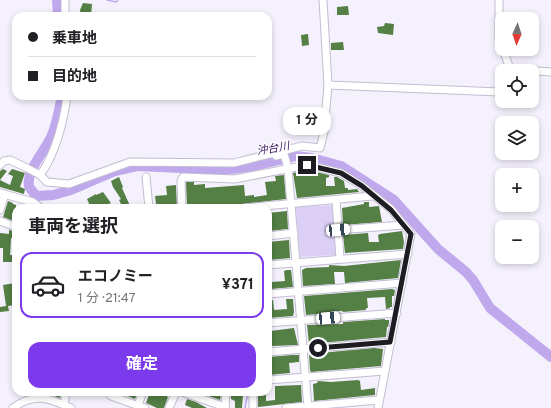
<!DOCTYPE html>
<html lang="ja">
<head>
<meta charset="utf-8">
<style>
	body { margin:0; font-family:Overpass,"Noto Sans JP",sans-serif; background:#f6f6f6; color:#202124; height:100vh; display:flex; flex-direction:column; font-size:15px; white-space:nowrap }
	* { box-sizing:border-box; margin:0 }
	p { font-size:13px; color:#757577 }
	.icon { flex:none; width:22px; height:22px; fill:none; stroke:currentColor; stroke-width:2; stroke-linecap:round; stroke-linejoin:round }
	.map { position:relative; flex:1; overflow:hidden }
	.details { position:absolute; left:12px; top:204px; width:260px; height:192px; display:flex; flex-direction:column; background:#fff; border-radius:12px; box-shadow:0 2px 6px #0003 }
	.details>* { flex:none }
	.guide { position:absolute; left:12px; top:12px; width:260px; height:88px; border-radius:12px; box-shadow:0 2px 6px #0003; display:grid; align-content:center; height:88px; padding:0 16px; background:#fff }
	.needle { width:26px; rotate:183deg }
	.fabs { position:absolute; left:495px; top:12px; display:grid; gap:8px }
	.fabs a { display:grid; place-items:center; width:44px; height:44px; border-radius:8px; background:#fff; box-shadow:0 2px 6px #0003; font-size:20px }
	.end { position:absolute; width:18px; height:18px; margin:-9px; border:5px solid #1e1c23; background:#fff; box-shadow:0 0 0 2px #fff }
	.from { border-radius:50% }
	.bubble { position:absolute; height:28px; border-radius:12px; background:#fff; box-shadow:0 2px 6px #0003; font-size:13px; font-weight:700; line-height:28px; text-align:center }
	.car { position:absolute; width:12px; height:24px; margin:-12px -6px; border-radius:5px; box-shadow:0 0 3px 1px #0007; background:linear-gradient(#fff 24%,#345 0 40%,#fff 0 76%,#345 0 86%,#fff 0) }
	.guide b { display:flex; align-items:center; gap:14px; height:38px; font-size:15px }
	.guide b+b { border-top:1px solid #e0e0e0 }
	.guide i { width:10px; height:10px; background:#202124 }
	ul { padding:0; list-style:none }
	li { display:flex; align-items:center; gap:12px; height:66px; margin:0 8px 6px; padding:0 8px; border:2px solid #e0e0e0; border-radius:12px }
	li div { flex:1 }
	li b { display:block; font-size:15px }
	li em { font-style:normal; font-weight:700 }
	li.current { border-color:#7c3aed }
	li>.icon { width:36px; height:36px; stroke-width:1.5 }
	h2 { padding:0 16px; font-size:18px; line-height:48px }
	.primary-button { display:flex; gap:8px; margin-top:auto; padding:8px 16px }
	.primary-button a { flex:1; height:46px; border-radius:12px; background:#7c3aed; color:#fff; font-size:16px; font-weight:700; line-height:46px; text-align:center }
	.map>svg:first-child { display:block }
	.green { fill:#dbcff6 }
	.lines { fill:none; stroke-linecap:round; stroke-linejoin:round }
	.stream { stroke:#bfa8ec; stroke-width:1.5 }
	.river { stroke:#bfa8ec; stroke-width:10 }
	.building { fill:#547f45 }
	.minor-casing { stroke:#c3bdd1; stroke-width:9 }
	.minor { stroke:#fff; stroke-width:7 }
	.route { stroke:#1e1c23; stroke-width:5 }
	.labels { text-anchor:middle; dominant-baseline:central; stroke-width:3; stroke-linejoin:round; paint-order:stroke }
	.water-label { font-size:11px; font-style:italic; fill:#3a1765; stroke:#fff }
</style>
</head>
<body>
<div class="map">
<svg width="551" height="408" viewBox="0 0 551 408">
	<rect width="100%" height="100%" fill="#f4f1fd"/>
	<polygon class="green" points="332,205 337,254 336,255 300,257 296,209 297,207"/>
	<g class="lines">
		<g class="stream">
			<polyline points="107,0 116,2 118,0"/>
			<polyline points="36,196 37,200 47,208"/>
			<polyline points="245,408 248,392"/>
		</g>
		<g class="river">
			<polyline points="57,0 58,16"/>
			<path d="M62 96C59 109 57 123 52 135 46 150 26 170 29 186 30 189 34 193 36 196L53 195 71 190 115 171 137 166 225 170 254 166 296 156 312 158 341 166 394 200 438 249 466 272 473 280 490 308 551 357"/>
		</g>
	</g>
	<g class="building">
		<polygon points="83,3 92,4 91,16 81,16 80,10"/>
		<polygon points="348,6 349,15 337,15 337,7"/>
		<polygon points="385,23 394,24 393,35 378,33 377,27 384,26"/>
		<polygon points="308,34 309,45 302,46 301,35"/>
		<polygon points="343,42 344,50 331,50 331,43"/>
		<polygon points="3,169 7,171 0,180 10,185 13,176 8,174 12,169 25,173 20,187 25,189 24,194 0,187 0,171"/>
		<polygon points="307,170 329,175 329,177 326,178 326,186 335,186 334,177 337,177 344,181 345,188 348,188 348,190 357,189 359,192 297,198 293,173"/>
		<polygon points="284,175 286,199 217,207 187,208 186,182 194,182 194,185 205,184 205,188 244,185 245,196 254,195 254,197 267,195 265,182 276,181 275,176"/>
		<polygon points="119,177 123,187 122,188 131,208 123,208 119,200 121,199 113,187 111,181"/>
		<polygon points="176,185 177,208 154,208 154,204 156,204 155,196 167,195 166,186"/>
		<polygon points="103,192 111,203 100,208 91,208 87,199 96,194 96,195"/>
		<polygon points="8,201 13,203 13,204 16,205 16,222 3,217"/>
		<polygon points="364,202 369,202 369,207 379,206 382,222 343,225 342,208 364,204"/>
		<polygon points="287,211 288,229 269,231 268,213"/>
		<polygon points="9,230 16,232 16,239 11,238 10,255 12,255 12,262 3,262 3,248 0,248 0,233 9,234"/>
		<polygon points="402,231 404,242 403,249 345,253 343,235 368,233 369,242 379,242 378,235 380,234"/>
		<polygon points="289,240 290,258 269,260 268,242"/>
		<polygon points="401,260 398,278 345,283 344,272 334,272 335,284 303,286 302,270 306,268 329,267 329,265 344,266"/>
		<polygon points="287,270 291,270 293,287 271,289 271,282 285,281 284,271"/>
		<polygon points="15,283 16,305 8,306 9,311 0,312 0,307 6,306 3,285"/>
		<polygon points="392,289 395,290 394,296 392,296 392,307 390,307 390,308 386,309 385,297 367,298 368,308 366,308 366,310 343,312 342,311 331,311 331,313 306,315 304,296"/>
		<polygon points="286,299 293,299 294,312 293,316 268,318 268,300 273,300 274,310 287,309"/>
		<polygon points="385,319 385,320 389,320 389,323 388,327 387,327 386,337 309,344 307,325 343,324 343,322"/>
		<polygon points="294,328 298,345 272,346 270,331"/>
		<polygon points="374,348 383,349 381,366 311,372 310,370 309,354"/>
		<polygon points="292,355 299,355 299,362 289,363 290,373 268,375 268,357"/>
		<polygon points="358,380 360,381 361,390 375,388 375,395 314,401 313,384 317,383 318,381 331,382"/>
		<polygon points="301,385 302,402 258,407 258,392 266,392 266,401 275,400 275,386"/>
		<polygon points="34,392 61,392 60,398 49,394 34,393"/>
		<polygon points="118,392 131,392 137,394 135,399"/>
		<polygon points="150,392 159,392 168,397 164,408 157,408 146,403"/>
		<polygon points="197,392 213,392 221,395 220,400"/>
		<polygon points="231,394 243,394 242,408 235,408 235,401 231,399"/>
		<polygon points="187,399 196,402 207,408 192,408 185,405"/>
	</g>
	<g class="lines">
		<g class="minor-casing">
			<g id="minor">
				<polyline points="499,0 499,39 502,47"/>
				<polyline points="65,16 65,0"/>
				<polyline points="503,49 510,69 509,71"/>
				<polyline points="510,69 551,72"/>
				<polyline points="328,85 500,92 502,91"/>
				<polyline points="276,156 284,154 288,168 308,408"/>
				<polyline points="0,165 4,161 10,160 27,168 40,175 47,182 69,184 130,162 234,163 302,146 320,148 324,132 328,85 323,0"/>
				<path d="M40 175C55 156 64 120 67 96"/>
				<polyline points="146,177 149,208"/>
				<polyline points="0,193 33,202 41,208"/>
				<polyline points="336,200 340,259"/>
				<polyline points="182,208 181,181 183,177 235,179 307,165 341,173 362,186 391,209 411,234 378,408"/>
				<polyline points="244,208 372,196"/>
				<polyline points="0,210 5,194"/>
				<polyline points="0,221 16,227"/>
				<polyline points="338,230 403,225"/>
				<polyline points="268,236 294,233"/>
				<polyline points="268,265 408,254"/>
				<polyline points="268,294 402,283"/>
				<polyline points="268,323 397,313"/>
				<polyline points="268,352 391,342"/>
				<polyline points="268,380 385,371"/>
				<polyline points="113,392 111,396 145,408"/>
				<polyline points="182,392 225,407"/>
				<polyline points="253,392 253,408"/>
				<polyline points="64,405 66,392"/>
				<polyline points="138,405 143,392"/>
				<path d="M13 408C34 392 49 398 71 408"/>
				<polyline points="169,408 176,392"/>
				<polyline points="225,408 226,392"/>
				<polyline points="286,408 379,400"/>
			</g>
		</g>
		<use href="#minor" class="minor"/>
	</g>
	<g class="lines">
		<polyline class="route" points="307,165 341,173 362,186 391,210 411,234 390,342 318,348"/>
	</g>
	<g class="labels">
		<g class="water-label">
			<text transform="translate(273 149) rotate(-10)">沖台川</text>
		</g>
	</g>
</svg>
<div class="fabs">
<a><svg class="needle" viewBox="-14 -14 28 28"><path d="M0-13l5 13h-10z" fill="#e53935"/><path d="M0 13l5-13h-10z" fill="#757577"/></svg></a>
<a><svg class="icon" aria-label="locate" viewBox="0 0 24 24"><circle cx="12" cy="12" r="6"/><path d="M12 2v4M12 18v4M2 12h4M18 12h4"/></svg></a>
<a><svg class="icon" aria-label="layers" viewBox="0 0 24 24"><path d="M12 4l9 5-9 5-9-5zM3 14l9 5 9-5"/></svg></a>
<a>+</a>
<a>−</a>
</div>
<i class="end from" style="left:318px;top:348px"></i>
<i class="end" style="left:307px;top:165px"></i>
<div class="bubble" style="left:283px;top:107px;width:48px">1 分</div>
<i class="car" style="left:338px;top:230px;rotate:85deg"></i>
<i class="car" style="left:328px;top:318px;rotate:85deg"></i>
<div class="guide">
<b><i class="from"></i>乗車地</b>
<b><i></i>目的地</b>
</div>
<section class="details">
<h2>車両を選択</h2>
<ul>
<li class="current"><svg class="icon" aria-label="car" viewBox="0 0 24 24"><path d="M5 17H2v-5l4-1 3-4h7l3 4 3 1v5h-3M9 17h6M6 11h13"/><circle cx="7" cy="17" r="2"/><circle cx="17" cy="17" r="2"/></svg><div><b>エコノミー</b><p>1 分 · 21:47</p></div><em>¥371</em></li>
</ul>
<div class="primary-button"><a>確定</a></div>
</section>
</div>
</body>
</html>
